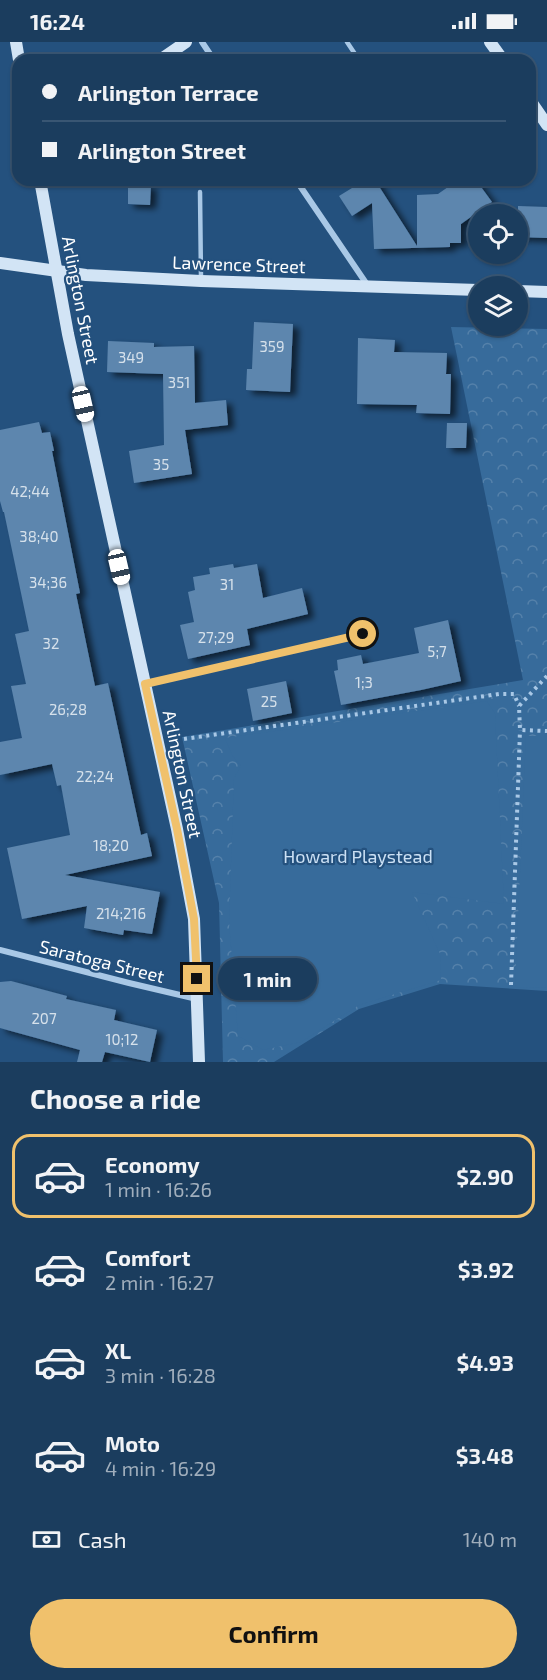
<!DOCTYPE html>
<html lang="en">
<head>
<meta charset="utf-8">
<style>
	body { margin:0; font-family:"Exo 2",sans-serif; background:#244464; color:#f1f3f6; height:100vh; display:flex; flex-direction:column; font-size:22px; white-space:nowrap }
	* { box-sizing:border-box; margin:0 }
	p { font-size:20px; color:#a0aebc }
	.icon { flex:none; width:33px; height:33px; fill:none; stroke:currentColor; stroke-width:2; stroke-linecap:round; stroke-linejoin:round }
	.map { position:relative; height:1020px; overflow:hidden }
	.side { display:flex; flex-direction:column; background:#1b3d5e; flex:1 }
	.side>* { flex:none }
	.hud { position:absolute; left:12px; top:12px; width:524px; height:132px; border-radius:18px; box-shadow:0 2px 4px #0004,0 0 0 2px #395673; display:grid; align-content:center; height:132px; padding:0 30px; background:#1b3d5e }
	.controls { position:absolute; left:468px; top:162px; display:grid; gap:12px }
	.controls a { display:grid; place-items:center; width:60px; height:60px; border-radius:50%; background:#1b3d5e; box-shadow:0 2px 4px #0004,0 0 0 2px #395673; font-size:30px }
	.end { position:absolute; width:27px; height:27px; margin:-14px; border:8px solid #f0c16c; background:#111; box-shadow:0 0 0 3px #111 }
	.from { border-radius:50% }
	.bubble { position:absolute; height:42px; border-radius:21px; background:#1b3d5e; box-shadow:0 2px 4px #0004,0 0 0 2px #395673; font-size:20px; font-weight:700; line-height:42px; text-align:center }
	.car { position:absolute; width:18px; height:36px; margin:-18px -9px; border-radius:8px; box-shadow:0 0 4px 2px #0007; background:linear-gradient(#fff 24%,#345 0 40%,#fff 0 76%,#345 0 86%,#fff 0) }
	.hud b { display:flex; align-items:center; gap:21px; height:57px; font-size:22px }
	.hud b+b { border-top:2px solid #395673 }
	.hud i { width:15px; height:15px; background:#f1f3f6 }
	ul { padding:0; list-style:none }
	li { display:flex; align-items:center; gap:18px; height:84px; margin:0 12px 9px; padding:0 18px; border:3px solid transparent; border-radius:18px }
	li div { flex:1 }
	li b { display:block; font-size:22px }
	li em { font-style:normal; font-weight:700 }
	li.on { border-color:#f0c16c }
	li>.icon { width:54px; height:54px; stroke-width:1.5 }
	h2 { padding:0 30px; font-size:27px; line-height:72px }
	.pay { display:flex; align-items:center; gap:15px; height:66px; padding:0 30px; font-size:22px }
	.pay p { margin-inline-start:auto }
	.button { display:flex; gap:12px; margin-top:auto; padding:12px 30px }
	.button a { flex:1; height:69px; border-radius:36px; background:#f0c16c; color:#111; font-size:24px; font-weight:700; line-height:69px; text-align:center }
	.status { display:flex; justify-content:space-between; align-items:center; height:42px; padding:0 30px; background:#1b3d5e; direction:ltr }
	.status svg { height:16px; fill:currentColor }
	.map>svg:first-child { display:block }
	.park { fill:url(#park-crowns) }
	.pitch { fill:#376b9b }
	.building { fill:#5d86ae; filter:url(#shadow) }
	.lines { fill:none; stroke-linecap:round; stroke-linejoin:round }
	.path { stroke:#a9c8e6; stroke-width:4; stroke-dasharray:3 4.5; stroke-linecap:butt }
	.lane { stroke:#a9c8e6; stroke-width:4.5 }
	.street { stroke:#a9c8e6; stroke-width:6 }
	.secondary { stroke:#d2e4f5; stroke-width:12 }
	.route { stroke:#f0c16c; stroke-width:8 }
	.labels { text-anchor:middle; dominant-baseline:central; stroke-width:4.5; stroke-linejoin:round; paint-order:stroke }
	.number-label { font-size:15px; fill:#d6e1eb }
	.street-label { font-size:18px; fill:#fff; stroke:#24517e }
	.park-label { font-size:18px; fill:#cce1f5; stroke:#24517e }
</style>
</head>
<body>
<div class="status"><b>16:24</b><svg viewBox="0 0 49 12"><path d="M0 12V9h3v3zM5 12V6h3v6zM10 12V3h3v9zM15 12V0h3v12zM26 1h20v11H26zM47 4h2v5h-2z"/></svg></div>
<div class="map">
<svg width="547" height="1020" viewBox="0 0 547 1020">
	<defs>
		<pattern id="park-crowns" width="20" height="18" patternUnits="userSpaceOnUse" patternTransform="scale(1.5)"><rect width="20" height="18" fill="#376b9b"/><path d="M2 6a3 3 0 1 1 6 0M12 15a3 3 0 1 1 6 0" fill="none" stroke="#5581aa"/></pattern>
		<filter id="shadow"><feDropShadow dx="6" dy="4" stdDeviation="3" flood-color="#0009"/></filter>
	</defs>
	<rect width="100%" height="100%" fill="#24517e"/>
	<polygon class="park" points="451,285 547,287 547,949 440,942 359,967 274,1020 223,1020 219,861 182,695 523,638"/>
	<g class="pitch">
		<polygon points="487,659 495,672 504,862 412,850 440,912 441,938 359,963 301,1000 263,1008 238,994 229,879 234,736 241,724 232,713 225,696"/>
		<polygon points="526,694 547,694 547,946 515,945"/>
	</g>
	<g class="building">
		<polygon points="365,138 375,138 417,204 417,153 438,152 458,138 476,138 492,160 461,182 461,201 450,201 450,205 374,207 372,161 352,174 339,154"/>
		<polygon points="128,142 151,143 150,163 128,162"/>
		<polygon points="518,164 547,165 547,196 518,195"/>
		<polygon points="254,280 293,282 290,350 246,348 247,327 252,327"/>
		<polygon points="358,296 395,298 394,310 447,311 446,332 451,332 450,372 416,371 417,363 357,362"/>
		<polygon points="108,299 154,301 154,305 194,304 195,361 226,358 228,383 185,388 192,432 134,441 129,409 164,403 163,332 107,330"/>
		<polygon points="39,380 42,391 50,390 54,409 52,409 80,551 76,552 95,644 108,641 141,793 147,791 152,814 65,833 160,850 152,892 124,888 123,893 84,886 87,864 22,877 7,806 70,793 61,743 57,744 52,722 0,733 0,700 22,696 11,644 26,642 15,592 29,589 4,470 3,470 0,459 0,388"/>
		<polygon points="447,381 467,381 466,406 446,406"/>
		<polygon points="233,522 234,526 257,522 263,556 302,546 308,572 247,587 250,603 188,617 180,583 194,580 188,550 195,548 193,535 210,532 209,526"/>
		<polygon points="448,578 461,639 421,648 341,663 334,629 338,628 337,618 361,613 363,622 419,611 414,586"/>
		<polygon points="286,639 292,671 253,679 247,647"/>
		<polygon points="11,939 67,954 66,957 116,968 114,978 157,988 150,1020 105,1010 102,1020 77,1020 80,1008 0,986 0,940"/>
	</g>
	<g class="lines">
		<g class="path">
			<polyline points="547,634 519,664 520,688 547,689"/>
			<polyline points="184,697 499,652 514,652 519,664"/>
			<polyline points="511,943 520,688"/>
		</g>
		<g class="lane">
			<polyline points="347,0 359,18"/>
			<polyline points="200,150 201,236"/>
		</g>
		<g class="street">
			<polyline points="202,0 214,18"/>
			<polyline points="296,138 368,244"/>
			<polyline points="145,642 363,592"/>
			<polyline points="0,908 129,941 197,957"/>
		</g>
		<g class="secondary">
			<polyline points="16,0 19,18"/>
			<polyline points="490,0 503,18"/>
			<polyline points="160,18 186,0"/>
			<polyline points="530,58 547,83"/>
			<polyline points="40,138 68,292 177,787 194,877 199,1020"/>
			<polyline points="0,221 86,233 201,239 478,248"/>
			<polyline points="518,249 547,250"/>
		</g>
	</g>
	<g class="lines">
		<polyline class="route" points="197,937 194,877 177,787 145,642 363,592"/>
	</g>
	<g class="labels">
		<g class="number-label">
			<text x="272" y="304">359</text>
			<text x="131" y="315">349</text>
			<text x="179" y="340">351</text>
			<text x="161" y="422">35</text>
			<text x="30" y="449">42;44</text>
			<text x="39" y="494">38;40</text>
			<text x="48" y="540">34;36</text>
			<text x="227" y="542">31</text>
			<text x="216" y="595">27;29</text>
			<text x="51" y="601">32</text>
			<text x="437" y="609">5;7</text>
			<text x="364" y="640">1;3</text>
			<text x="269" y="659">25</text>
			<text x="68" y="667">26;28</text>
			<text x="95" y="734">22;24</text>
			<text x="111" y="803">18;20</text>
			<text x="121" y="871">214;216</text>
			<text x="44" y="976">207</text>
			<text x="122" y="997">10;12</text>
		</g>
		<g class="street-label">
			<text transform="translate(239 222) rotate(2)">Lawrence Street</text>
			<text transform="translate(81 258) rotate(79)">Arlington Street</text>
			<text transform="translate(183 732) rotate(78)">Arlington Street</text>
			<text transform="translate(102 919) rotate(14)">Saratoga Street</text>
		</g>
		<g class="park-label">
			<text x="358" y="814">Howard Playstead</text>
		</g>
	</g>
</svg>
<div class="controls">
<a><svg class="icon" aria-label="locate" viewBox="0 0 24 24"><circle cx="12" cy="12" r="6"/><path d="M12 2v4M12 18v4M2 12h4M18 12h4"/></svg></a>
<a><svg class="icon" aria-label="layers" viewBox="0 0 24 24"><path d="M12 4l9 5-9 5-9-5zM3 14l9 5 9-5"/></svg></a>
</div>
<i class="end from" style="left:363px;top:592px"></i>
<i class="end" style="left:197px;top:937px"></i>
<div class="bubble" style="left:218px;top:916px;width:99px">1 min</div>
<i class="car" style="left:83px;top:362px;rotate:167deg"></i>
<i class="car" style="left:119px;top:525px;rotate:167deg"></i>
<div class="hud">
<b><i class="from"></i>Arlington Terrace</b>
<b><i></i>Arlington Street</b>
</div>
</div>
<section class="side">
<h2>Choose a ride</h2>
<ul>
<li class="on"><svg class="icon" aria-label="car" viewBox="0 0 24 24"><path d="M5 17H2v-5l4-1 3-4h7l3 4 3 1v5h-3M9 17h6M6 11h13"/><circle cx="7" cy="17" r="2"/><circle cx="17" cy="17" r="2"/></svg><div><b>Economy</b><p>1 min · 16:26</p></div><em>$2.90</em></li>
<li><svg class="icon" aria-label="car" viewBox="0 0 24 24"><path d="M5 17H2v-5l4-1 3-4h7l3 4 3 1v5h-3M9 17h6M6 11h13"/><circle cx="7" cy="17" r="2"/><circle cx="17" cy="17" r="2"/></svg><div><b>Comfort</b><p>2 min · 16:27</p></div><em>$3.92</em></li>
<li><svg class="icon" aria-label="car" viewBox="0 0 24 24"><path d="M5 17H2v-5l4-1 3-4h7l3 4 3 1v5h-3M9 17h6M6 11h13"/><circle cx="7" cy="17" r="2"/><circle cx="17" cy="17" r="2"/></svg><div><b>XL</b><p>3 min · 16:28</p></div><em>$4.93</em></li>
<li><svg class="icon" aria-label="car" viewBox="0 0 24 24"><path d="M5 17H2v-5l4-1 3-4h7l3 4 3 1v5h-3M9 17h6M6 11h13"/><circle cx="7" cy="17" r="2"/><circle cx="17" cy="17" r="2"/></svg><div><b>Moto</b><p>4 min · 16:29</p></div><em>$3.48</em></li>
</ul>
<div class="pay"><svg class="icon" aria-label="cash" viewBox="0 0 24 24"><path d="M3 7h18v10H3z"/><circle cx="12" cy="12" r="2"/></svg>Cash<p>140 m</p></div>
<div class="button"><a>Confirm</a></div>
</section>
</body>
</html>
